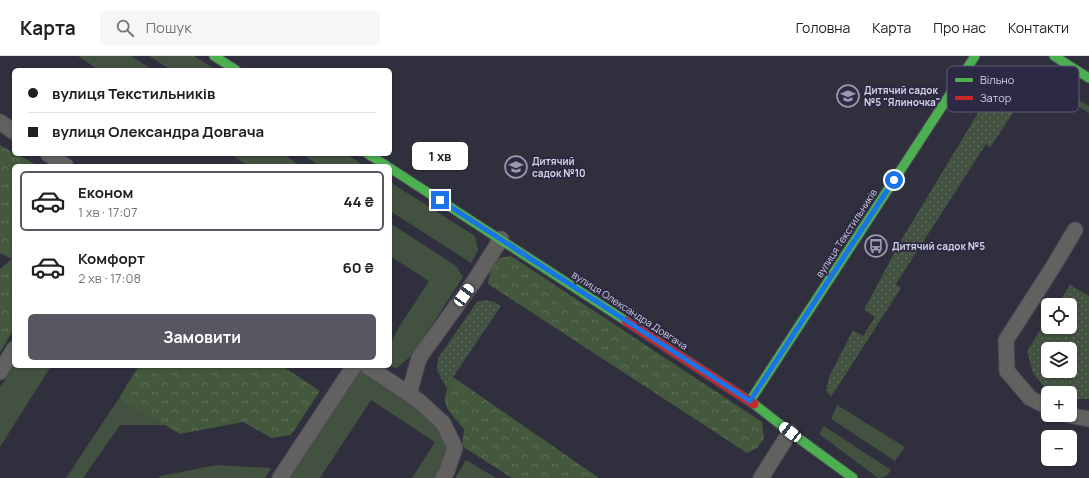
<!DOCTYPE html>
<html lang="uk">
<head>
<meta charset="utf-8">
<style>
	body { margin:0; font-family:Manrope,sans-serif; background:#f6f6f6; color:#202124; height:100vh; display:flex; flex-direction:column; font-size:15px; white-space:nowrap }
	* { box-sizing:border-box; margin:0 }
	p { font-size:13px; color:#757577 }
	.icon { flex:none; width:22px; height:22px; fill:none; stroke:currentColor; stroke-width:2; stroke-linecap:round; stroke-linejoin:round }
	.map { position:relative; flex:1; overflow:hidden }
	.drawer { position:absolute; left:12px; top:108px; width:380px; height:204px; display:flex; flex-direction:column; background:#fff; border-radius:6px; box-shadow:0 1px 3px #0004 }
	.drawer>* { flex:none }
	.hud { position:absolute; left:12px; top:12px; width:380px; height:88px; border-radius:6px; box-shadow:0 1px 3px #0004; display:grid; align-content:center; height:88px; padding:0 16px; background:#fff }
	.buttons { position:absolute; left:1041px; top:242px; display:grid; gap:8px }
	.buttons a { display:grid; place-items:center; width:36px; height:36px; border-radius:6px; background:#fff; box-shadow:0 1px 3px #0004; font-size:20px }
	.end { position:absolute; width:18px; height:18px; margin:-9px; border:5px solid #1a73e8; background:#fff; box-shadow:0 0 0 2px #fff }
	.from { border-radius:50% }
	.bubble { position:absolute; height:28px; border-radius:6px; background:#fff; box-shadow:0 1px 3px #0004; font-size:13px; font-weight:700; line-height:28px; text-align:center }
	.car { position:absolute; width:12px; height:24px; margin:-12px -6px; border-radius:5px; box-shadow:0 0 3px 1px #0007; background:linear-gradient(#fff 24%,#345 0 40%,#fff 0 76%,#345 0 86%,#fff 0) }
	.hud b { display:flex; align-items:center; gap:14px; height:38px; font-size:15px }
	.hud b+b { border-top:1px solid #e0e0e0 }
	.hud i { width:10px; height:10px; background:#202124 }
	ul { padding:7px 0 0; list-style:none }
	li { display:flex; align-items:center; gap:12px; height:60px; margin:0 8px 6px; padding:0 8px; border:2px solid transparent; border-radius:6px }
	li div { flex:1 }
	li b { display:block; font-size:15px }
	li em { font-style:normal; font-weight:700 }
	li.current { border-color:#565760 }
	li>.icon { width:36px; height:36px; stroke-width:1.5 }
	.action { display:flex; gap:8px; margin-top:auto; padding:8px 16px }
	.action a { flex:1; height:46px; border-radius:6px; background:#565760; color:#fff; font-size:16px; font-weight:700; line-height:46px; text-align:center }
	header { display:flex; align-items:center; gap:24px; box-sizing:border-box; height:56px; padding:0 20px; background:#fff; border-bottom:1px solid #e0e0e0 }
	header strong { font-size:19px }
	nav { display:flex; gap:22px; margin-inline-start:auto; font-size:14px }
	.search { width:280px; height:36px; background:#f6f6f6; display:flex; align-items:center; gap:10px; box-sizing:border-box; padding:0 14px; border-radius:6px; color:#757577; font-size:15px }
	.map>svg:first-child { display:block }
	.grass { fill:#435140 }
	.forest { fill:url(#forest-crowns) }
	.park { fill:url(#park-dots); fill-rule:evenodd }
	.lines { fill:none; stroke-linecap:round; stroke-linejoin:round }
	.lane-casing { stroke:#4b4a57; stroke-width:17 }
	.fast-casing { stroke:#4b4a57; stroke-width:11 }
	.jam-casing { stroke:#4b4a57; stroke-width:11 }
	.lane { stroke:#636060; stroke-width:15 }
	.fast { stroke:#4caf50; stroke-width:9 }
	.jam { stroke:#c62828; stroke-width:9 }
	.route { stroke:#1a73e8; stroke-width:5 }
	.labels { text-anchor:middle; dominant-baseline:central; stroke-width:3.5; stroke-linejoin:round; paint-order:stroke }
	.poi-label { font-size:10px; font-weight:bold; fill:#d2d2e3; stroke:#2b2943; text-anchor:start }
	.street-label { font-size:10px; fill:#d2d2e3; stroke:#2b2943 }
	.key { fill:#2b2943; stroke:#5d5c73; stroke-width:1 }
	.key-label { font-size:11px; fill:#d2d2e3 }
</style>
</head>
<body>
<header>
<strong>Карта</strong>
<div class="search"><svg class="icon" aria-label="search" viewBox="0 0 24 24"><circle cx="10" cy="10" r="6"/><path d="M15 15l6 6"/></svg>Пошук</div>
<nav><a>Головна</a><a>Карта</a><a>Про нас</a><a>Контакти</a></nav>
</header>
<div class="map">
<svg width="1089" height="422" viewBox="0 0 1089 422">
	<defs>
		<pattern id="forest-crowns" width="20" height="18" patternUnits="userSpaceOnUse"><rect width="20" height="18" fill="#43583d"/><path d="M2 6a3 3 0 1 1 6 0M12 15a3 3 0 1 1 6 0" fill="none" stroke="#5d6f59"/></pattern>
		<pattern id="park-dots" width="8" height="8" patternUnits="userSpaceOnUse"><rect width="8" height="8" fill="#435140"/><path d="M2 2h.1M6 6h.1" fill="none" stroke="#5d695b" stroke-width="1.8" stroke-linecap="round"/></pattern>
	</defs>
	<rect width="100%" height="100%" fill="#302f3d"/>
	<g class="grass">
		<polygon points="78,0 131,0 153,14 99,14"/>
		<polygon points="149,0 194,0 216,14 171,14"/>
		<polygon points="1043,22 1089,50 1089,57 1038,25"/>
		<polygon points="230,98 283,98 301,110 249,110"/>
		<polygon points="302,98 346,98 365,110 320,110"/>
		<polygon points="390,126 475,180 478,194 471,207 390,155"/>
		<polygon points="390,167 456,210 463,221 413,298 397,312 388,310 390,310 390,284 392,285 399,271 429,225 390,200"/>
		<polygon points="14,310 51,310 0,391 0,331"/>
		<polygon points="359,311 440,369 451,393 438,422 412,422 435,386 371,344 320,422 285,422"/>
		<polygon points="119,342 166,369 120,369 83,422 66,422"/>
		<polygon points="837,349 905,391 895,405 831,363"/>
		<path d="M824 370 891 414C887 420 885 422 878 422L819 378Z"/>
		<polygon points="466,404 496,422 455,422"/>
		<polygon points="217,409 271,412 265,422 159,422 160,420"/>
	</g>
	<g class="forest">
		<polygon points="0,89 14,97 14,98 17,98 38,110 14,110 14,273 0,296 0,213 12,203 0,197"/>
		<polygon points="511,200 762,366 764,382 757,392 747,397 488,228 490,215 498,202"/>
		<polygon points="139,310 282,310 320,335 291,379 272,382 243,366 180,378 119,342"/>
		<path d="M453 321 599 422H512L462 390 464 373C446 351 438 349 453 321Z"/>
	</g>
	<g class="park">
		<polygon points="1005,23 1034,24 990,92 986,88 896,228 901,232 831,341 826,335 829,321 853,274 863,280 875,261 864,254 899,188 990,37"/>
		<path d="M1070 229 1089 240V343H1070V337H1056L1045 332 1033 317 1027 295 1048 262V271H1070V249H1057ZM1048 293H1070V315H1048Z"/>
		<polygon points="485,244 494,246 501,250 453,321 447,333 437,314 438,302 477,246"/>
	</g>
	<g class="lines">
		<g class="lane-casing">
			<g id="lane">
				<polyline points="0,66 14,76"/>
				<polyline points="48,98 66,110"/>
				<polyline points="367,310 409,338 419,302 473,227 501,183"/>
				<polyline points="0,316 14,293"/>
				<polyline points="409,338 419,345 443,367 455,392 447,415 443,422"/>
				<polyline points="1048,351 1030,342 1007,315 1006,284 1053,211 1075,174"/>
				<polyline points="1068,359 1089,363"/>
				<polyline points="280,422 354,310"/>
				<polyline points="761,422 790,376"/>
			</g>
		</g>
		<g class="fast-casing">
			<g id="fast">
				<polyline points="214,0 236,14"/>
				<polyline points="1054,0 1089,22"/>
				<polyline points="368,98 387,110"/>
				<polyline points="390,112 626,265"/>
				<polyline points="750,345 975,0"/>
				<polyline points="754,348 790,376 853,422"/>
			</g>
		</g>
		<g class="jam-casing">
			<polyline id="jam" points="626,265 754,348"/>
		</g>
		<use href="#lane" class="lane"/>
		<use href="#fast" class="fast"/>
		<use href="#jam" class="jam"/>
	</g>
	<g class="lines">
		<polyline class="route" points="440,144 750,345 894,124"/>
	</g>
	<defs>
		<g id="school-ring" transform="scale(1.15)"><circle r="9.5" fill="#2b2943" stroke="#9999a9" stroke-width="1.5"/><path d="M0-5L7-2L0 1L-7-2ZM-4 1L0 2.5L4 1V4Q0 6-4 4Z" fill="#9999a9"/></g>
		<g id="bus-ring" transform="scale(1.15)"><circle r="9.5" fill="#2b2943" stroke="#9999a9" stroke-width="1.5"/><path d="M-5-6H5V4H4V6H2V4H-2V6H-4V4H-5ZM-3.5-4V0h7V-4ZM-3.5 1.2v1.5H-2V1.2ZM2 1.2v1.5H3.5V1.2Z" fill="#9999a9"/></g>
	</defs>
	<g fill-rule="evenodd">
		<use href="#school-ring" x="848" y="40"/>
		<use href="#school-ring" x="516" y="111"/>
		<use href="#bus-ring" x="876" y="190"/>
	</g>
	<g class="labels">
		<g class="poi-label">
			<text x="864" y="34">Дитячий садок<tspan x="864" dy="12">№5 "Ялиночка"</tspan></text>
			<text x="532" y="105">Дитячий<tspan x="532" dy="12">садок №10</tspan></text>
			<text x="892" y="190">Дитячий садок №5</text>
		</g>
		<g class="street-label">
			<text transform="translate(846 177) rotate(-57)">вулиця Текстильників</text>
			<text transform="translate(630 254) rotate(33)">вулиця Олександра Довгача</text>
		</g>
	</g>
	<rect x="947" y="10" width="132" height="46" rx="6" class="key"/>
	<rect x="955" y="22" width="18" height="4" fill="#4caf50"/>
	<rect x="955" y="40" width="18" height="4" fill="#c62828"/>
	<g class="key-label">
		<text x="980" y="28">Вільно</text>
		<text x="980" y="46">Затор</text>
	</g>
</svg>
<div class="buttons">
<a><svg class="icon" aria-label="locate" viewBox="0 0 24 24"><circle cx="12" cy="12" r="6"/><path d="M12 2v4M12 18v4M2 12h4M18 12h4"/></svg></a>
<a><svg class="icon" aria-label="layers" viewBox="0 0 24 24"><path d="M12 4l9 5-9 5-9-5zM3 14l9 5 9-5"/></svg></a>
<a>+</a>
<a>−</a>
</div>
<i class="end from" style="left:894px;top:124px"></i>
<i class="end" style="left:440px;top:144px"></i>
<div class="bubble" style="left:412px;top:86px;width:56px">1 хв</div>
<i class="car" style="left:464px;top:239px;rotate:36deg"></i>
<i class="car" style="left:790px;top:376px;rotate:308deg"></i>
<div class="hud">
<b><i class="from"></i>вулиця Текстильників</b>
<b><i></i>вулиця Олександра Довгача</b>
</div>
<section class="drawer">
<ul>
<li class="current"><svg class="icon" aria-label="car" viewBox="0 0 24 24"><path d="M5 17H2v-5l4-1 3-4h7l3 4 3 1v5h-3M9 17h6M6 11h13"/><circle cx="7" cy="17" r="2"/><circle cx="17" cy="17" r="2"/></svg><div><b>Економ</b><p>1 хв · 17:07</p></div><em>44 ₴</em></li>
<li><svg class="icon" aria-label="car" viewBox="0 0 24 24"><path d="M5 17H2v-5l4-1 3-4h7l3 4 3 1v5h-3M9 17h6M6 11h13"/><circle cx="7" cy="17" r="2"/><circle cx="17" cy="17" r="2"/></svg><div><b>Комфорт</b><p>2 хв · 17:08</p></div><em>60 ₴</em></li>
</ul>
<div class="action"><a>Замовити</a></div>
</section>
</div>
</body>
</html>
